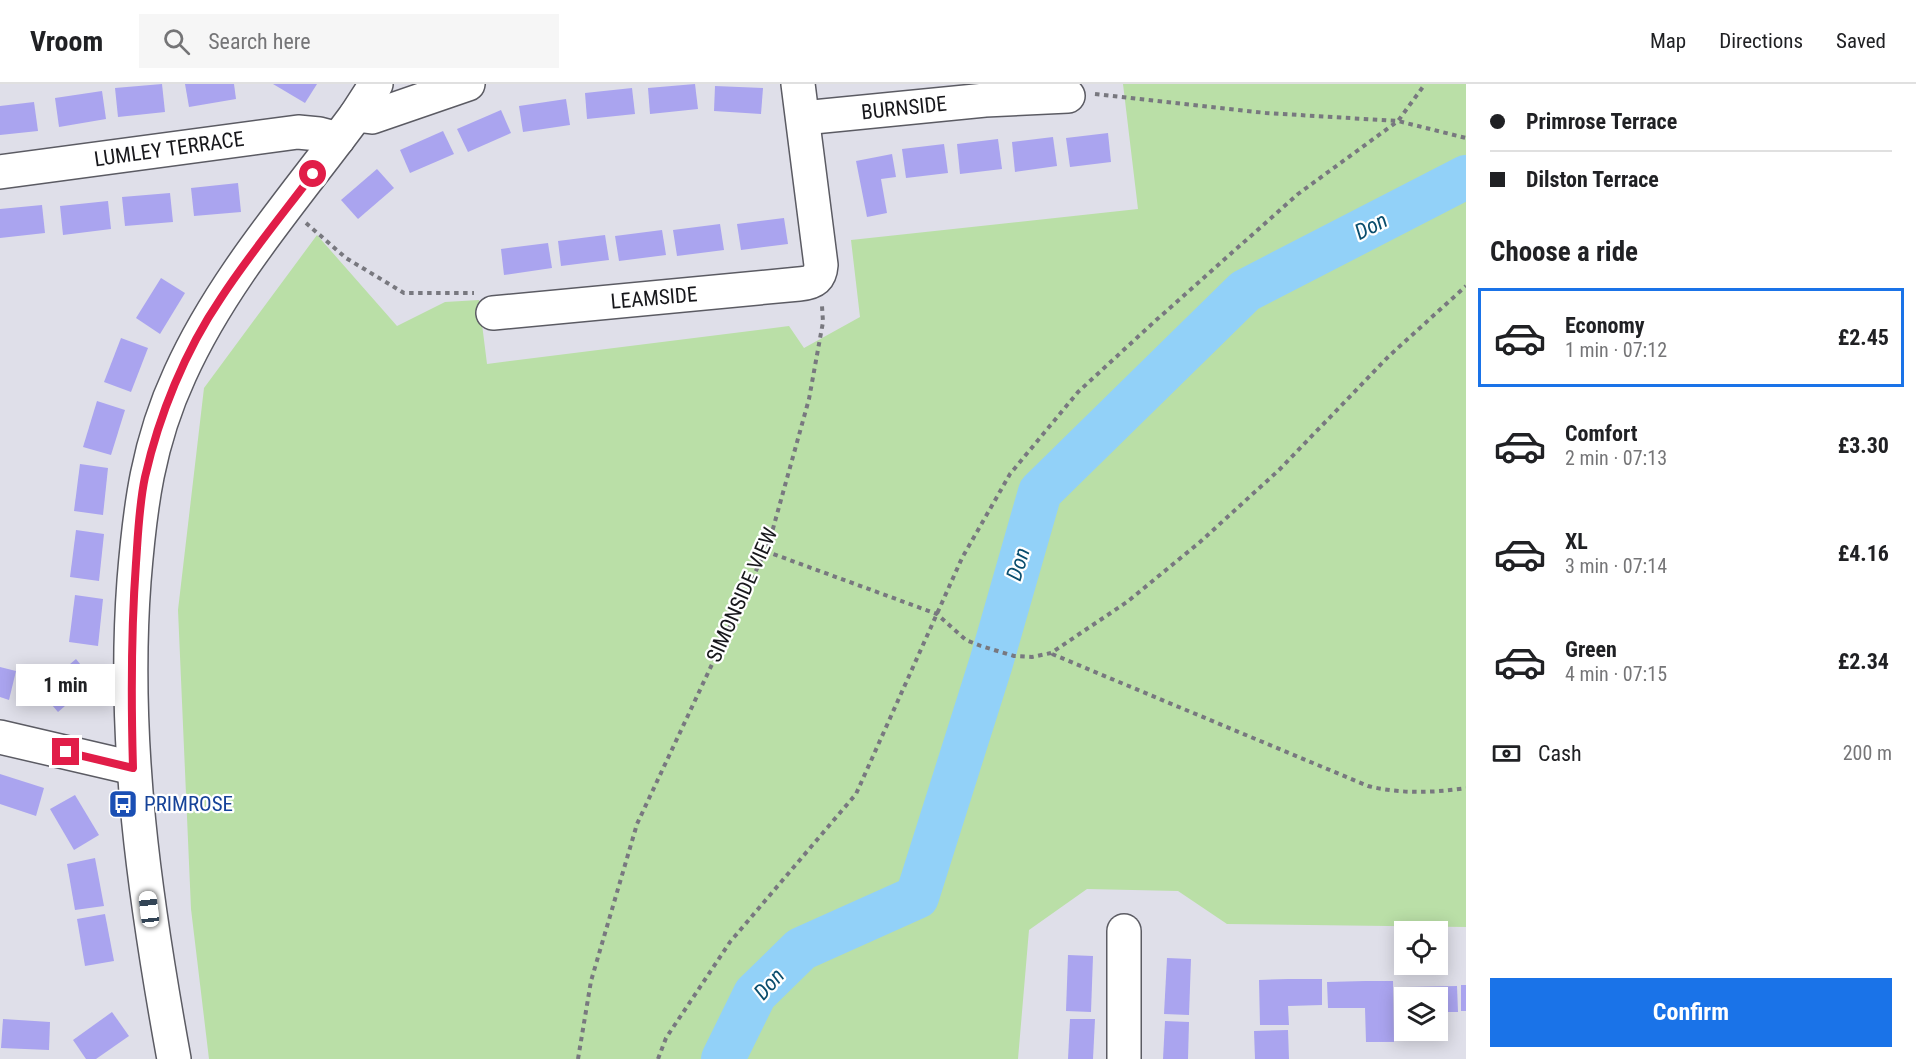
<!DOCTYPE html>
<html lang="en">
<head>
<meta charset="utf-8">
<style>
	body { margin:0; font-family:"Roboto Condensed",sans-serif; background:#f6f6f6; color:#202124; height:100vh; display:flex; flex-direction:column; font-size:22px; white-space:nowrap }
	* { box-sizing:border-box; margin:0 }
	p { font-size:20px; color:#757577 }
	.icon { flex:none; width:33px; height:33px; fill:none; stroke:currentColor; stroke-width:2; stroke-linecap:round; stroke-linejoin:round }
	.map { position:relative; flex:1; overflow:hidden }
	.details { display:flex; flex-direction:column; background:#fff; width:450px }
	.details>* { flex:none }
	.guide { display:grid; align-content:center; height:132px; padding:0 24px; background:#fff }
	.tools { position:absolute; left:1394px; top:837px; display:grid; gap:12px }
	.tools a { display:grid; place-items:center; width:54px; height:54px; border-radius:0px; background:#fff; box-shadow:0 3px 15px #0003; font-size:30px }
	.end { position:absolute; width:27px; height:27px; margin:-14px; border:8px solid #e11d48; background:#fff; box-shadow:0 0 0 3px #fff }
	.from { border-radius:50% }
	.bubble { position:absolute; height:42px; border-radius:0px; background:#fff; box-shadow:0 3px 15px #0003; font-size:20px; font-weight:700; line-height:42px; text-align:center }
	.car { position:absolute; width:18px; height:36px; margin:-18px -9px; border-radius:8px; box-shadow:0 0 4px 2px #0007; background:linear-gradient(#fff 24%,#345 0 40%,#fff 0 76%,#345 0 86%,#fff 0) }
	.guide b { display:flex; align-items:center; gap:21px; height:57px; font-size:22px }
	.guide b+b { border-top:2px solid #e0e0e0 }
	.guide i { width:15px; height:15px; background:#202124 }
	ul { padding:0; list-style:none }
	li { display:flex; align-items:center; gap:18px; height:99px; margin:0 12px 9px; padding:0 12px; border:3px solid transparent; border-radius:0px }
	li div { flex:1 }
	li b { display:block; font-size:22px }
	li em { font-style:normal; font-weight:700 }
	li.selected { border-color:#1a73e8 }
	li>.icon { width:54px; height:54px; stroke-width:1.5 }
	h2 { padding:0 24px; font-size:27px; line-height:72px }
	.pay { display:flex; align-items:center; gap:15px; height:66px; padding:0 24px; font-size:22px }
	.pay p { margin-inline-start:auto }
	.action { display:flex; gap:12px; margin-top:auto; padding:12px 24px }
	.action a { flex:1; height:69px; border-radius:0px; background:#1a73e8; color:#fff; font-size:24px; font-weight:700; line-height:69px; text-align:center }
	header { display:flex; align-items:center; gap:36px; box-sizing:border-box; height:84px; padding:0 30px; background:#fff; border-bottom:2px solid #e0e0e0 }
	header strong { font-size:28px }
	nav { display:flex; gap:33px; margin-inline-start:auto; font-size:21px }
	.search { width:420px; height:54px; background:#f6f6f6; display:flex; align-items:center; gap:15px; box-sizing:border-box; padding:0 21px; border-radius:0px; color:#757577; font-size:22px }
	main { display:flex; flex:1; min-height:0 }
	.map>svg:first-child { display:block }
	.green { fill:#badfa7 }
	.lines { fill:none; stroke-linecap:round; stroke-linejoin:round }
	.river { stroke:#92d1f8; stroke-width:44 }
	.building { fill:#aaa4ef }
	.minor-casing { stroke:#5b5b63; stroke-width:36 }
	.path { stroke:#78787f; stroke-width:4; stroke-dasharray:4.5 4.5; stroke-linecap:butt }
	.minor { stroke:#fff; stroke-width:33 }
	.route { stroke:#e11d48; stroke-width:8 }
	.labels { text-anchor:middle; dominant-baseline:central; stroke-width:4.5; stroke-linejoin:round; paint-order:stroke }
	.street-label { font-size:21px; fill:#17171b; stroke:#fff }
	.transit-label { font-size:21px; fill:#164399; stroke:#fff; text-anchor:start }
	.water-label { font-size:22px; font-style:italic; fill:#094d6d; stroke:#fff }
</style>
</head>
<body>
<header>
<strong>Vroom</strong>
<div class="search"><svg class="icon" aria-label="search" viewBox="0 0 24 24"><circle cx="10" cy="10" r="6"/><path d="M15 15l6 6"/></svg>Search here</div>
<nav><a>Map</a><a>Directions</a><a>Saved</a></nav>
</header>
<main>
<div class="map">
<svg width="1466" height="975" viewBox="0 0 1466 975">
	<rect width="100%" height="100%" fill="#dfdfe9"/>
	<polygon class="green" points="1123,0 1466,0 1466,843 1227,840 1178,807 1087,805 1029,846 1018,975 209,975 191,825 178,526 204,304 317,151 397,242 445,218 479,216 487,280 789,242 804,264 860,233 851,156 1138,125"/>
	<g class="lines">
		<polyline class="river" points="723,975 755,910 801,865 917,813 991,579 1040,408 1245,207 1466,93"/>
	</g>
	<g class="building">
		<polygon points="162,0 165,28 118,33 115,4"/>
		<polygon points="185,0 234,0 236,15 189,23"/>
		<polygon points="273,0 317,0 305,19"/>
		<polygon points="695,0 698,25 650,30 648,4"/>
		<polygon points="715,2 763,4 761,30 714,27"/>
		<polygon points="632,4 635,30 587,35 585,9"/>
		<polygon points="102,7 106,35 59,43 55,14"/>
		<polygon points="566,15 570,41 523,48 519,22"/>
		<polygon points="34,18 38,47 0,51 0,22"/>
		<polygon points="501,26 511,49 468,68 457,45"/>
		<polygon points="443,47 454,70 410,89 400,66"/>
		<polygon points="1108,49 1111,78 1070,83 1066,54"/>
		<polygon points="1053,53 1057,82 1015,88 1012,58"/>
		<polygon points="998,55 1002,85 960,90 957,60"/>
		<polygon points="944,60 948,89 906,94 902,65"/>
		<polygon points="892,70 896,93 881,95 887,129 867,133 856,77"/>
		<polygon points="377,85 394,104 358,135 341,116"/>
		<polygon points="238,99 241,128 194,132 191,104"/>
		<polygon points="170,109 173,138 125,142 122,113"/>
		<polygon points="108,117 111,145 63,151 60,122"/>
		<polygon points="42,121 45,149 0,154 0,125"/>
		<polygon points="784,134 788,160 741,166 737,140"/>
		<polygon points="720,140 724,166 677,172 673,146"/>
		<polygon points="662,146 666,171 619,177 615,152"/>
		<polygon points="605,151 609,176 561,182 558,157"/>
		<polygon points="548,159 552,184 504,191 501,165"/>
		<polygon points="161,194 185,209 160,250 136,234"/>
		<polygon points="121,254 148,264 131,308 104,298"/>
		<polygon points="97,317 125,326 111,371 83,363"/>
		<polygon points="80,380 108,384 103,431 74,427"/>
		<polygon points="76,446 104,450 99,497 70,493"/>
		<polygon points="75,511 103,515 98,562 69,558"/>
		<polygon points="76,575 94,597 58,628 39,606"/>
		<polygon points="0,583 16,587 9,616 0,613"/>
		<polygon points="0,690 44,704 36,732 0,720"/>
		<polygon points="75,711 99,751 74,766 50,725"/>
		<polygon points="95,774 104,822 75,826 67,780"/>
		<polygon points="105,830 114,877 85,882 77,835"/>
		<polygon points="1068,871 1093,872 1091,928 1066,927"/>
		<polygon points="1167,874 1191,875 1189,931 1164,930"/>
		<polygon points="1288,895 1322,895 1322,921 1288,922 1289,941 1260,941 1259,896"/>
		<polygon points="1365,897 1393,897 1394,958 1366,958 1365,924 1328,924 1327,898"/>
		<rect x="1461" y="901" width="5" height="26"/>
		<polygon points="1457,902 1458,928 1437,928 1437,914 1407,914 1406,903"/>
		<polygon points="112,928 129,952 96,975 86,975 73,956"/>
		<polygon points="3,935 50,938 49,966 1,964"/>
		<polygon points="1070,935 1095,935 1093,975 1068,975"/>
		<polygon points="1165,937 1189,938 1188,975 1163,975"/>
		<polygon points="1288,946 1289,975 1255,975 1254,947"/>
	</g>
	<g class="lines">
		<g class="minor-casing">
			<g id="minor">
				<polyline points="356,31 372,33 468,0"/>
				<polyline points="803,34 985,16 1068,12"/>
				<polyline points="0,88 298,48 319,50 338,55"/>
				<path d="M493 229 799 200C812 199 820 195 821 181L798 0"/>
				<polyline points="0,653 133,684"/>
				<polyline points="1124,847 1124,975"/>
				<path d="M174 975C145 816 122 658 134 497 140 422 148 359 180 290 223 195 294 115 356 31L376 0"/>
			</g>
		</g>
		<g class="path">
			<polyline points="1095,10 1266,29 1398,37 1466,54"/>
			<polyline points="306,139 346,174 404,209 474,209"/>
			<polyline points="765,467 937,530 966,556 981,562 1014,572 1032,573 1051,569 1127,518 1200,458 1279,386 1389,272 1466,202"/>
			<path d="M1052 570 1368 702C1401 710 1432 709 1466 704"/>
			<polyline points="578,975 591,897 637,740 769,459 809,315 823,238 822,222"/>
			<polyline points="658,975 666,954 730,858 856,710 962,474 1010,390 1078,308 1154,238 1298,110 1398,37 1425,0"/>
		</g>
		<use href="#minor" class="minor"/>
	</g>
	<g class="lines">
		<path class="route" d="M66 668 133 684C131 615 131 547 136 479 138 451 139 421 145 393 159 331 185 267 221 214 249 171 282 131 313 90"/>
	</g>
	<defs>
		<g id="bus-square" transform="scale(1.5)"><rect x="-9" y="-9" width="18" height="18" rx="4" fill="#1a4fb4" stroke="#fff"/><path d="M-5-6H5V4H4V6H2V4H-2V6H-4V4H-5ZM-3.5-4V0h7V-4ZM-3.5 1.2v1.5H-2V1.2ZM2 1.2v1.5H3.5V1.2Z" fill="#fff"/></g>
	</defs>
	<g fill-rule="evenodd">
		<use href="#bus-square" x="123" y="720"/>
	</g>
	<g class="labels">
		<g class="street-label">
			<text transform="translate(904 24) rotate(-6)">BURNSIDE</text>
			<text transform="translate(169 65) rotate(-8)">LUMLEY TERRACE</text>
			<text transform="translate(654 214) rotate(-5)">LEAMSIDE</text>
			<text transform="translate(742 511) rotate(-66)">SIMONSIDE VIEW</text>
		</g>
		<g class="transit-label">
			<text x="144" y="720">PRIMROSE</text>
		</g>
		<g class="water-label">
			<text transform="translate(1371 142) rotate(-27)">Don</text>
			<text transform="translate(1018 480) rotate(-73)">Don</text>
			<text transform="translate(769 900) rotate(-48)">Don</text>
		</g>
	</g>
</svg>
<div class="tools">
<a><svg class="icon" aria-label="locate" viewBox="0 0 24 24"><circle cx="12" cy="12" r="6"/><path d="M12 2v4M12 18v4M2 12h4M18 12h4"/></svg></a>
<a><svg class="icon" aria-label="layers" viewBox="0 0 24 24"><path d="M12 4l9 5-9 5-9-5zM3 14l9 5 9-5"/></svg></a>
</div>
<i class="end from" style="left:313px;top:90px"></i>
<i class="end" style="left:66px;top:668px"></i>
<div class="bubble" style="left:16px;top:580px;width:99px">1 min</div>
<i class="car" style="left:149px;top:825px;rotate:353deg"></i>
</div>
<section class="details">
<div class="guide">
<b><i class="from"></i>Primrose Terrace</b>
<b><i></i>Dilston Terrace</b>
</div>
<h2>Choose a ride</h2>
<ul>
<li class="selected"><svg class="icon" aria-label="car" viewBox="0 0 24 24"><path d="M5 17H2v-5l4-1 3-4h7l3 4 3 1v5h-3M9 17h6M6 11h13"/><circle cx="7" cy="17" r="2"/><circle cx="17" cy="17" r="2"/></svg><div><b>Economy</b><p>1 min · 07:12</p></div><em>£2.45</em></li>
<li><svg class="icon" aria-label="car" viewBox="0 0 24 24"><path d="M5 17H2v-5l4-1 3-4h7l3 4 3 1v5h-3M9 17h6M6 11h13"/><circle cx="7" cy="17" r="2"/><circle cx="17" cy="17" r="2"/></svg><div><b>Comfort</b><p>2 min · 07:13</p></div><em>£3.30</em></li>
<li><svg class="icon" aria-label="car" viewBox="0 0 24 24"><path d="M5 17H2v-5l4-1 3-4h7l3 4 3 1v5h-3M9 17h6M6 11h13"/><circle cx="7" cy="17" r="2"/><circle cx="17" cy="17" r="2"/></svg><div><b>XL</b><p>3 min · 07:14</p></div><em>£4.16</em></li>
<li><svg class="icon" aria-label="car" viewBox="0 0 24 24"><path d="M5 17H2v-5l4-1 3-4h7l3 4 3 1v5h-3M9 17h6M6 11h13"/><circle cx="7" cy="17" r="2"/><circle cx="17" cy="17" r="2"/></svg><div><b>Green</b><p>4 min · 07:15</p></div><em>£2.34</em></li>
</ul>
<div class="pay"><svg class="icon" aria-label="cash" viewBox="0 0 24 24"><path d="M3 7h18v10H3z"/><circle cx="12" cy="12" r="2"/></svg>Cash<p>200 m</p></div>
<div class="action"><a>Confirm</a></div>
</section>
</main>
</body>
</html>
